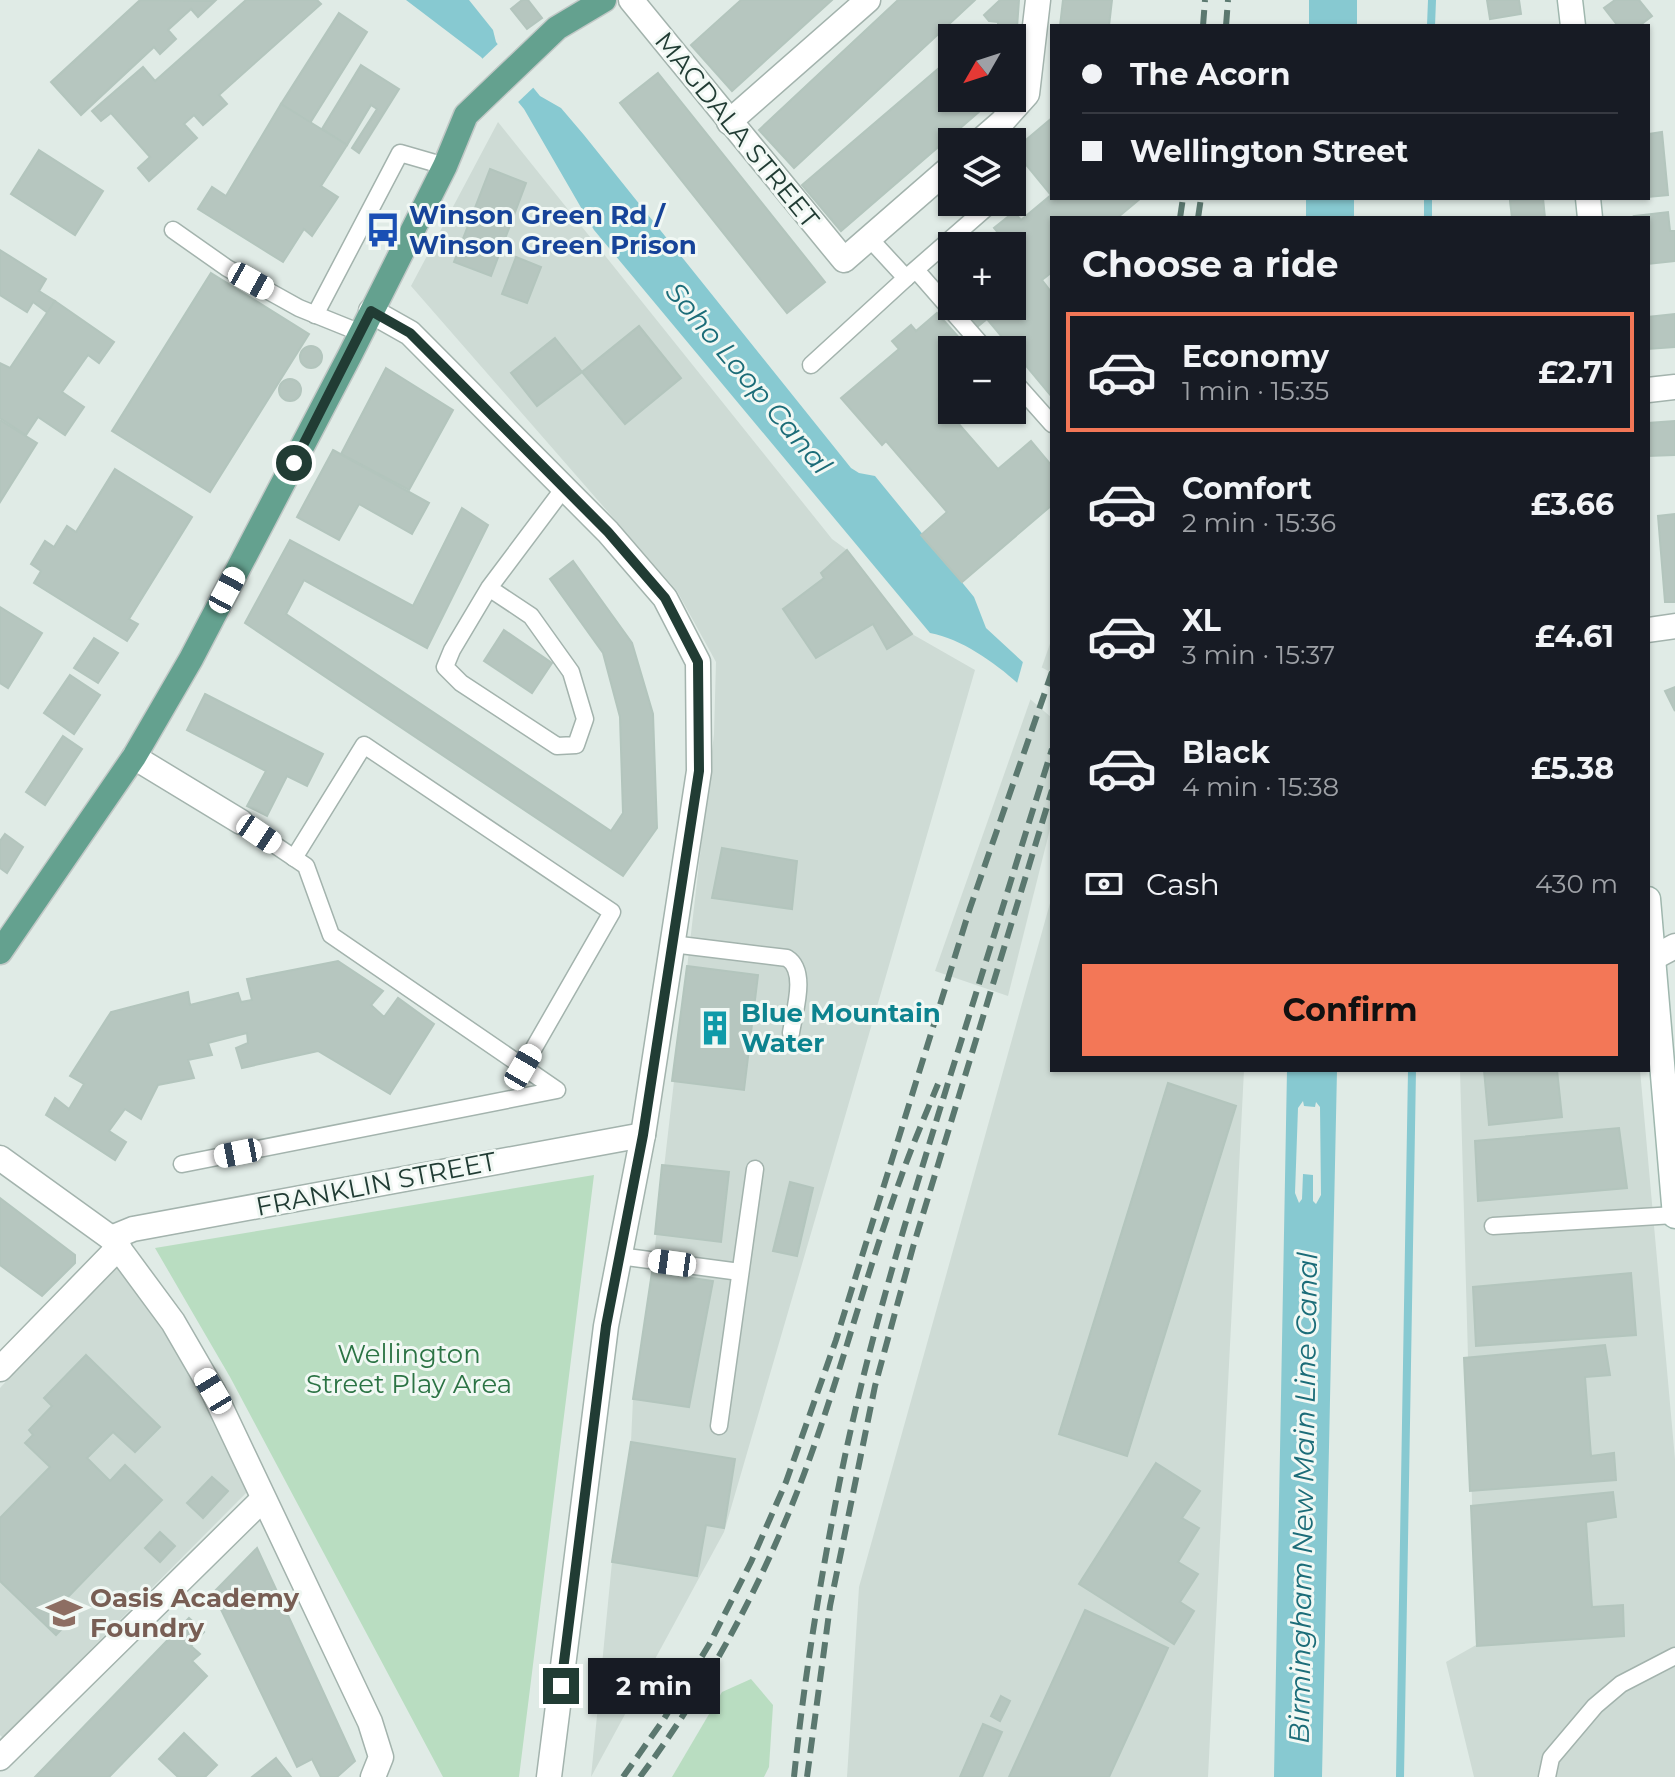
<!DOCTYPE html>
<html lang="en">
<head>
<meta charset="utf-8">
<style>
	body { margin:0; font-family:Montserrat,sans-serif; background:#242831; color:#f1f3f6; height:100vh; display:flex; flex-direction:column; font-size:30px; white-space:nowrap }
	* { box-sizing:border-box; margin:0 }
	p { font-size:26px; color:#9ea1a6 }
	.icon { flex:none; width:44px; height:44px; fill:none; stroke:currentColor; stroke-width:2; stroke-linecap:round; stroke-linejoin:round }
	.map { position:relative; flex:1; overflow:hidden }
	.details { position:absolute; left:1050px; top:216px; width:600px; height:856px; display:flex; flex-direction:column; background:#171b24; border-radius:0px; box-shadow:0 2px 6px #0004 }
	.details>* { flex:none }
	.banner { position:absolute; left:1050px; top:24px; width:600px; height:176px; border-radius:0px; box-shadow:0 2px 6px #0004; display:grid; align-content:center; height:176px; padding:0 32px; background:#171b24 }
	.needle { width:52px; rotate:231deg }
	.fabs { position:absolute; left:938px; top:24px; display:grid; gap:16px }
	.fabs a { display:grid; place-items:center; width:88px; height:88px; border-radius:0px; background:#171b24; box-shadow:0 2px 6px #0004; font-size:40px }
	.end { position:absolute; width:36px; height:36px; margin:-18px; border:10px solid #213c34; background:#fff; box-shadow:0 0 0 4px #fff }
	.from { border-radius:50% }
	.bubble { position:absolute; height:56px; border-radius:0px; background:#171b24; box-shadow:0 2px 6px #0004; font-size:26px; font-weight:700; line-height:56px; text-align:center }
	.car { position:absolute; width:24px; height:48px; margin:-24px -12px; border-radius:10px; box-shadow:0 0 6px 2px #0007; background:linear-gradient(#fff 24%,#345 0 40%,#fff 0 76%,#345 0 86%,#fff 0) }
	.banner b { display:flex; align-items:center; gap:28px; height:76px; font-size:30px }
	.banner b+b { border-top:2px solid #363941 }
	.banner i { width:20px; height:20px; background:#f1f3f6 }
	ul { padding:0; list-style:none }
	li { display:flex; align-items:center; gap:24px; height:120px; margin:0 16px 12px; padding:0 16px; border:4px solid transparent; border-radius:0px }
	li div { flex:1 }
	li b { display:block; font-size:30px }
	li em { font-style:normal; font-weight:700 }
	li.active { border-color:#f37757 }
	li>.icon { width:72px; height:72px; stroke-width:1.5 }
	h2 { padding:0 32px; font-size:36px; line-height:96px }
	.pay { display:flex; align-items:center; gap:20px; height:88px; padding:0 32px; font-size:30px }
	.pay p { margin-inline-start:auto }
	.cta { display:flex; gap:16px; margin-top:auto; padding:16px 32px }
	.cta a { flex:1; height:92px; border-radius:0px; background:#f37757; color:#111; font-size:32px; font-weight:700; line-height:92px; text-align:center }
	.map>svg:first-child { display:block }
	.built { fill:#cedbd5 }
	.green { fill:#b9ddc1 }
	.water { fill:#87c9d1; fill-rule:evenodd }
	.pier { fill:#e0ebe6 }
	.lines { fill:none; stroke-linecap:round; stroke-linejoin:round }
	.stream { stroke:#87c9d1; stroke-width:8 }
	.building { fill:#b6c6bf; stroke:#b3c5bd; stroke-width:2 }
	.lane-casing { stroke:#a3b3ad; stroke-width:19 }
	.street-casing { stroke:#a3b3ad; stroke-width:27 }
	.secondary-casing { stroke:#9fb7ae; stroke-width:27 }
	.primary-casing { stroke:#c1c8c6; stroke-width:27 }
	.lane { stroke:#fff; stroke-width:16 }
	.street { stroke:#fff; stroke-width:24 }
	.secondary { stroke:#fff; stroke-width:24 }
	.primary { stroke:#64a18f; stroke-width:24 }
	.rail { stroke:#5b786f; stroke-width:6; stroke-dasharray:16 8; stroke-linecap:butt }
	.route { stroke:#213c34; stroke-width:10 }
	.labels { text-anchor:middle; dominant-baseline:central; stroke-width:6; stroke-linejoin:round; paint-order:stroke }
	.street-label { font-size:26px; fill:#213c34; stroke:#f1f8f4 }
	.transit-label { font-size:26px; font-weight:bold; fill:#164399; stroke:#f1f8f4; text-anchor:start }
	.culture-label { font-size:26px; font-weight:bold; fill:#0d838f; stroke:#f1f8f4; text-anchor:start }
	.park-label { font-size:26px; fill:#2b7344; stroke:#f1f8f4 }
	.education-label { font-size:26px; font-weight:bold; fill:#785e54; stroke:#f1f8f4; text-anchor:start }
	.water-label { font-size:28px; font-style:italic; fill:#1b6c78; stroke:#f1f8f4 }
</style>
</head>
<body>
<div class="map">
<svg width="1675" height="1777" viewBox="0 0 1675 1777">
	<rect width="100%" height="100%" fill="#e0ebe6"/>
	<g class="built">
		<polygon points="498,122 832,539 847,550 912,634 975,670 724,1532 591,1777 612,1562 631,1442 633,1399 652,1272 714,734 716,662 677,591 411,286"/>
		<polygon points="1052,638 1052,821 1008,996 935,971"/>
		<polygon points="1052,896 1052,1070 1244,1070 1208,1777 847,1777 859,1587"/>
		<polygon points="1460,1070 1640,1070 1675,1459 1675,1777 1474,1777 1446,1662 1476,1645"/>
		<polygon points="116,1262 205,1393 248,1491 3,1738 0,1735 0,1388"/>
	</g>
	<g class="green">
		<polygon points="594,1175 519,1777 443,1777 230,1377 155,1248"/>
		<polygon points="751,1679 773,1705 769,1767 764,1777 672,1777 722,1692"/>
	</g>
	<g class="water">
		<path d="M406 0H469L493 30 496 42 540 96 561 108 584 135 851 468 859 473 875 476 974 597 986 628 1025 664 1022 687C998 665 963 639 930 633L594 230 524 109 481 57Z"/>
		<rect x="1309" y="0" width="48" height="26"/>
		<rect x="1306" y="198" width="48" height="20"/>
		<path d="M1287 1070H1337L1322 1777H1274ZM1303 1101 1304 1106 1315 1107 1316 1102 1320 1107 1321 1195 1316 1204 1313 1201V1175L1303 1174 1302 1199 1299 1203 1295 1193 1298 1108Z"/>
	</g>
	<g class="pier">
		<polygon points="501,41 536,85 515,105 480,61"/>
		<polygon points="1024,658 1052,673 1052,718 1016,687"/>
	</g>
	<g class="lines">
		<g class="stream">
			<polyline points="1431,26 1432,0"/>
			<polyline points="1428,218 1428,198"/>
			<polyline points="1400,1777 1412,1070"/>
		</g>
	</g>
	<g class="building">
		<polygon points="140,0 215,1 198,17 191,9 168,30 176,39 160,54 154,47 81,115 51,82"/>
		<polygon points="246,0 317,0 321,4 219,95 227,104 203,125 194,115 184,124 197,138 149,181 138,168 150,157 111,113 101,121 92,111 143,67 155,81"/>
		<polygon points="522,0 528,0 542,18 527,29 511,9"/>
		<polygon points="741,0 832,0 732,91 691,45"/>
		<polygon points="898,0 975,0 794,168 759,130"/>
		<polygon points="1000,0 1019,0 1013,83 1012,38 998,38 998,22 989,21 984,15"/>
		<polygon points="1063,0 1112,0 1109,26 1060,26"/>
		<polygon points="1487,0 1519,0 1521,14 1490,19"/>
		<polygon points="1615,0 1639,0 1652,16 1639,26 1618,26 1604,8"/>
		<polygon points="339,13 367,32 310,123 281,104"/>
		<polygon points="952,57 952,98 995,98 841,231 802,185"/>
		<polygon points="361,65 399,89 359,153 352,148 377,109 371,105 347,145 322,129"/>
		<polygon points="658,73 825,282 787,313 620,103"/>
		<polygon points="281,104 347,145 321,186 338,197 312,236 304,229 283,262 198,209 212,187 226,196"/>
		<polygon points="1052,118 1052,198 1141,198 1117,218 1052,218 1052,272 1042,280 1052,293 1052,397 987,319 977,327 959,306 1012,306 1012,246 986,246 1000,235 994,228 1014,212 1021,220 1051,195 1014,150"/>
		<polygon points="1662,132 1668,195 1648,197 1648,134"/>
		<polygon points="39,150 103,191 75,235 11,194"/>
		<polygon points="490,169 526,183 491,276 454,262"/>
		<polygon points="1543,198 1545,218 1512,218 1510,201"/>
		<polygon points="1668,212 1670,231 1675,231 1675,261 1648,264 1648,218 1635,218 1634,216"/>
		<polygon points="0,250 46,279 39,291 55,301 48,313 33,302 27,312 0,295"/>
		<polygon points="516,257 541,267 527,303 502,294"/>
		<polygon points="211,273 309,334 210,492 112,431"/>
		<polygon points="952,274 952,297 941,284"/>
		<polygon points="55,301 114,342 99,363 88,355 62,392 84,407 65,435 38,417 26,435 0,418 0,363 10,368"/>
		<polygon points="937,313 970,350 952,350 952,386 937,399 998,469 1031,441 1052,466 1052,505 962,582 921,535 947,512 886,441 882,445 841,398 899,349 892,341 911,325 916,331"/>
		<polygon points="1675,314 1675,347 1648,349 1648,317"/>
		<polygon points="639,326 681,378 625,424 582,372"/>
		<polygon points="555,338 582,372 537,406 511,373"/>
		<circle cx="311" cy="357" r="11"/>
		<polygon points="386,368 453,410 409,490 341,454"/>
		<circle cx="290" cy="390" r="11"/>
		<polygon points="0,420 37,443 0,502"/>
		<polygon points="1675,421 1675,455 1648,456 1648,423"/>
		<polygon points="333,450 429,503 412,534 359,504 339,540 297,517"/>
		<polygon points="115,469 192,517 129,619 138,624 127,641 34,583 41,571 31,564 45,541 54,547 67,526 76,532"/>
		<polygon points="462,508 488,525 427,648 304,580 286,614 611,831 623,813 620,717 603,653 550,579 573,561 632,643 653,714 657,828 623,876 245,623 290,540 413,606"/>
		<polygon points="1675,514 1675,602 1665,602 1658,516"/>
		<polygon points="847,550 912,634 887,649 873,624 816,658 783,609 824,578 821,573"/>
		<polygon points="0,607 42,633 8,688 0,683"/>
		<polygon points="504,630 552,663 532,693 484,661"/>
		<polygon points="94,638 118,653 98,683 74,668"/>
		<polygon points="70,675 100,695 74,734 44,713"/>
		<polygon points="1675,687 1675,711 1665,691"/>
		<polygon points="205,694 323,754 307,786 287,776 267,816 247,806 266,771 187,730"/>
		<polygon points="63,736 82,749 45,805 26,792"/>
		<polygon points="5,834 23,847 7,873 0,868 0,841"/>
		<polygon points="722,848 797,861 792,909 712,898"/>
		<polygon points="338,961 383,991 371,1005 384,1017 398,998 434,1024 390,1094 318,1051 242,1068 236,1048 248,1043 247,1033 208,1043 212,1055 188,1060 194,1078 158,1085 141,1119 125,1109 109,1131 126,1142 115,1160 46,1115 55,1098 69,1109 84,1084 70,1076 111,1012 188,992 190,1005 238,993 241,1002 252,1000 247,979"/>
		<polygon points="687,966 758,975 744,1090 672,1081"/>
		<polygon points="1484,1070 1557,1070 1562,1117 1489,1125"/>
		<polygon points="1168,1083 1236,1106 1127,1456 1059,1434"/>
		<polygon points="1619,1128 1627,1188 1478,1201 1475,1141"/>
		<polygon points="662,1165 729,1172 721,1242 655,1234"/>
		<polygon points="790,1182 813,1188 797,1256 773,1251"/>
		<polygon points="0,1198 75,1255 75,1263 42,1296 0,1265"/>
		<polygon points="652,1272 713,1281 689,1407 633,1399"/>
		<polygon points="1631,1273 1636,1335 1476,1346 1473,1287"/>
		<polygon points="1605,1345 1610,1375 1585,1377 1591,1456 1614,1453 1616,1480 1470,1491 1464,1358"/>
		<polygon points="86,1355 160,1427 135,1452 113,1432 87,1458 110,1481 125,1465 162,1500 67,1598 80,1610 56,1635 0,1581 0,1518 50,1467 25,1443 33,1435 29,1430 52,1406 44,1398"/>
		<polygon points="631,1442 735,1459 724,1528 706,1525 697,1576 612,1562"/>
		<polygon points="1156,1463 1200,1491 1182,1518 1199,1528 1178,1562 1198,1574 1180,1602 1194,1611 1174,1644 1079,1584"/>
		<polygon points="212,1477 228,1491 203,1518 187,1503"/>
		<polygon points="1613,1492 1616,1517 1586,1522 1592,1607 1623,1605 1624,1636 1477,1646 1471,1506"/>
		<polygon points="160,1532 175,1546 160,1562 145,1548"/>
		<polygon points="257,1548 355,1761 337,1777 321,1777 312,1759 297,1767 213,1593"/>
		<polygon points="1085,1610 1168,1648 1109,1777 1009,1777"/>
		<polygon points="189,1618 204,1632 191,1646 200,1654 192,1661 207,1676 109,1777 35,1777"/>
		<polygon points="1001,1696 1010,1701 1000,1721 991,1716"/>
		<polygon points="983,1724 1002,1732 982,1777 960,1777"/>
		<polygon points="184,1733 217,1765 205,1777 178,1777 159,1759"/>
		<polygon points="276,1758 291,1777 252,1777"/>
	</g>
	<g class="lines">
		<g class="lane-casing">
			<g id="lane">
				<polyline points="1012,185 1013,185"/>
				<polyline points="173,230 227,268 299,308 361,333"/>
				<polyline points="869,238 906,278 993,202"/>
				<polyline points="916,270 986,350"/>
				<polyline points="315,315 400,153 445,166"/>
				<polyline points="811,365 906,278"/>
				<polyline points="1012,379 1052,424"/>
				<polyline points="489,588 452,650 445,667 461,683 557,746 576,745 585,719 571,672 531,616 489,588 564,488"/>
				<polyline points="294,858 364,745 612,912 523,1067"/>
				<path d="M672 944 787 958C808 971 794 1012 791 1033"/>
				<polyline points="182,1164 557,1090 331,935 306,866 241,822"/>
				<polyline points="1493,1226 1675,1215"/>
				<polyline points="619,1256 740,1272"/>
				<polyline points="719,1426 755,1169"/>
				<polyline points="1547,1777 1551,1758 1595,1706 1621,1684 1675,1656"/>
			</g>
		</g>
		<g class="street-casing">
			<g id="street">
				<polyline points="631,0 844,260 952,166"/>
				<polyline points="729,122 868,0"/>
				<polyline points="979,142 1002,122 1027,94 1038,0"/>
				<polyline points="371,311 410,333 608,532 665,598 698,662 699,771 643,1135 606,1326 549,1777"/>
				<polyline points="1648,390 1675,387"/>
				<polyline points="1648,630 1675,626"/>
				<polyline points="134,757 241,822"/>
				<polyline points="1653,958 1675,946"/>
				<polyline points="0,1158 111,1238 173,1322 213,1391 370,1722 381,1757 373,1777"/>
				<polyline points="111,1238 133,1229 643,1135"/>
				<polyline points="0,1369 119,1247"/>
				<polyline points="0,1758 263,1499"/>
			</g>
		</g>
		<g class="secondary-casing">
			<g id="secondary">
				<polyline points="1570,0 1573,26"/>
				<polyline points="1588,198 1590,218"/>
				<polyline points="1648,899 1675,1216"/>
			</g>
		</g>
		<g class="primary-casing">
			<polyline id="primary" points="0,952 134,757 191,659 350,355 445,166 466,115 557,28 604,0"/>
		</g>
		<use href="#lane" class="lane"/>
		<use href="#street" class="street"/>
		<use href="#secondary" class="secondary"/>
		<use href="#primary" class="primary"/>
		<g class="rail">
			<polyline points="1203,26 1205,0"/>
			<polyline points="1226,26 1228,0"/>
			<polyline points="1180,218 1183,198"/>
			<polyline points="1198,218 1201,198"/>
			<polyline points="623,1777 664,1719 710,1643 751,1562 786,1482 836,1340 970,908 1052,672"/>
			<path d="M640 1777C709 1685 764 1581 804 1474 840 1377 865 1277 900 1180 911 1148 925 1116 938 1084"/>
			<path d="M794 1777C804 1679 820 1582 839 1485 866 1349 907 1216 948 1083 983 972 1017 860 1052 749"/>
			<polyline points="807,1777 830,1606 875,1386 913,1247 1052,790"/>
		</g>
	</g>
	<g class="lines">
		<polyline class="route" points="294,463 371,311 410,333 608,532 665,598 698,662 699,771 643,1135 606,1326 561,1686"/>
	</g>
	<defs>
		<g id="bus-bare" transform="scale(2.76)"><path d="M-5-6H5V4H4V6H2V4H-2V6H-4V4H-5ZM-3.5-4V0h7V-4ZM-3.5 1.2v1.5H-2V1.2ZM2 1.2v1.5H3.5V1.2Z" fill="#1a4fb4" stroke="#f1f8f4" stroke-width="2.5" paint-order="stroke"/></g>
		<g id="building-bare" transform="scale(2.76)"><path d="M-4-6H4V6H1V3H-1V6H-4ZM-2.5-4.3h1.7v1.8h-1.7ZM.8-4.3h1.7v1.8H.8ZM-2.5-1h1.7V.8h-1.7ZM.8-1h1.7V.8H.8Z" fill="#0f9aa8" stroke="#f1f8f4" stroke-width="2.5" paint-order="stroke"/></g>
		<g id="school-bare" transform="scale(2.76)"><path d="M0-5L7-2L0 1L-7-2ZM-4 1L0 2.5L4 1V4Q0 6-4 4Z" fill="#8d6e63" stroke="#f1f8f4" stroke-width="2.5" paint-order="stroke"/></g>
	</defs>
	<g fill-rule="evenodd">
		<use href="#bus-bare" x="383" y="230"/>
		<use href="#building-bare" x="715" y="1028"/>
		<use href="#school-bare" x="64" y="1613"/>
	</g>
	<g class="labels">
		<g class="street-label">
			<text transform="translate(737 130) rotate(51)">MAGDALA STREET</text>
			<text transform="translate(376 1184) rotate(-11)">FRANKLIN STREET</text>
		</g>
		<g class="transit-label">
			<text x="409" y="215">Winson Green Rd /<tspan x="409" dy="30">Winson Green Prison</tspan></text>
		</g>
		<g class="culture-label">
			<text x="741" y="1013">Blue Mountain<tspan x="741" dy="30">Water</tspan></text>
		</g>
		<g class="park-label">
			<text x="409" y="1354">Wellington<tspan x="409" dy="30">Street Play Area</tspan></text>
		</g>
		<g class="education-label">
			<text x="90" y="1598">Oasis Academy<tspan x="90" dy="30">Foundry</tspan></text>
		</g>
		<g class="water-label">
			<text transform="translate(749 378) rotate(50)">Soho Loop Canal</text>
			<text transform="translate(1303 1498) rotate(-89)">Birmingham New Main Line Canal</text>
		</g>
	</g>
</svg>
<div class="fabs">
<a><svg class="needle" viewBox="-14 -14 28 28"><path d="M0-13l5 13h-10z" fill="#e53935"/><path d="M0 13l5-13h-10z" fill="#9ea1a6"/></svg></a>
<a><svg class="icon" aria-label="layers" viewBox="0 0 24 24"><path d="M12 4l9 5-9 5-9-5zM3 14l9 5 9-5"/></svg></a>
<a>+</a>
<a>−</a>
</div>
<i class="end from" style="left:294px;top:463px"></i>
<i class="end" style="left:561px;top:1686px"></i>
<div class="bubble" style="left:588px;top:1658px;width:132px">2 min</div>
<i class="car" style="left:251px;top:281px;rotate:119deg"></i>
<i class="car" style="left:227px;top:590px;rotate:28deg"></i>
<i class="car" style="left:259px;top:834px;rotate:124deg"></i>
<i class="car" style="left:523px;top:1067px;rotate:30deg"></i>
<i class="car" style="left:238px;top:1153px;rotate:259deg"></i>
<i class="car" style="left:672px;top:1263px;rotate:278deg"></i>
<i class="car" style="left:213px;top:1391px;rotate:329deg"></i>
<div class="banner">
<b><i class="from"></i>The Acorn</b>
<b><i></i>Wellington Street</b>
</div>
<section class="details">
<h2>Choose a ride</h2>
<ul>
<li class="active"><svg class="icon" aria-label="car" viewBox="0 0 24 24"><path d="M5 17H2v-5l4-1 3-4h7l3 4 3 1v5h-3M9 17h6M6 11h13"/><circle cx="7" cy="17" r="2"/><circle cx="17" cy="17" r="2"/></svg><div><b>Economy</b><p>1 min · 15:35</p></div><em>£2.71</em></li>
<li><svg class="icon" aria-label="car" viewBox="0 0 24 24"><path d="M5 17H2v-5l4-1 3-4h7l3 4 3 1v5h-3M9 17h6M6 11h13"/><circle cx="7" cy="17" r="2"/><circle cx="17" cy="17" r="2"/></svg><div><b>Comfort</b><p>2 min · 15:36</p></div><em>£3.66</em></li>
<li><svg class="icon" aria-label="car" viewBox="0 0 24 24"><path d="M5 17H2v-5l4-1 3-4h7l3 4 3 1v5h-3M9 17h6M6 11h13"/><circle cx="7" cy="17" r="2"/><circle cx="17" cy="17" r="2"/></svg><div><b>XL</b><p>3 min · 15:37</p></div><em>£4.61</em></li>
<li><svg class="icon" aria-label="car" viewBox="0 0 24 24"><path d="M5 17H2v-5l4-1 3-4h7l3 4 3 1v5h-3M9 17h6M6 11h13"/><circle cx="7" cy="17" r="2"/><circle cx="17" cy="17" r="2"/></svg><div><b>Black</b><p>4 min · 15:38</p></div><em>£5.38</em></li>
</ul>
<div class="pay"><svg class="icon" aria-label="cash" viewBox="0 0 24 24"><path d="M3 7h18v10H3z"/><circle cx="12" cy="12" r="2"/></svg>Cash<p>430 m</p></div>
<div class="cta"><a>Confirm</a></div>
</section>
</div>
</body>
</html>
